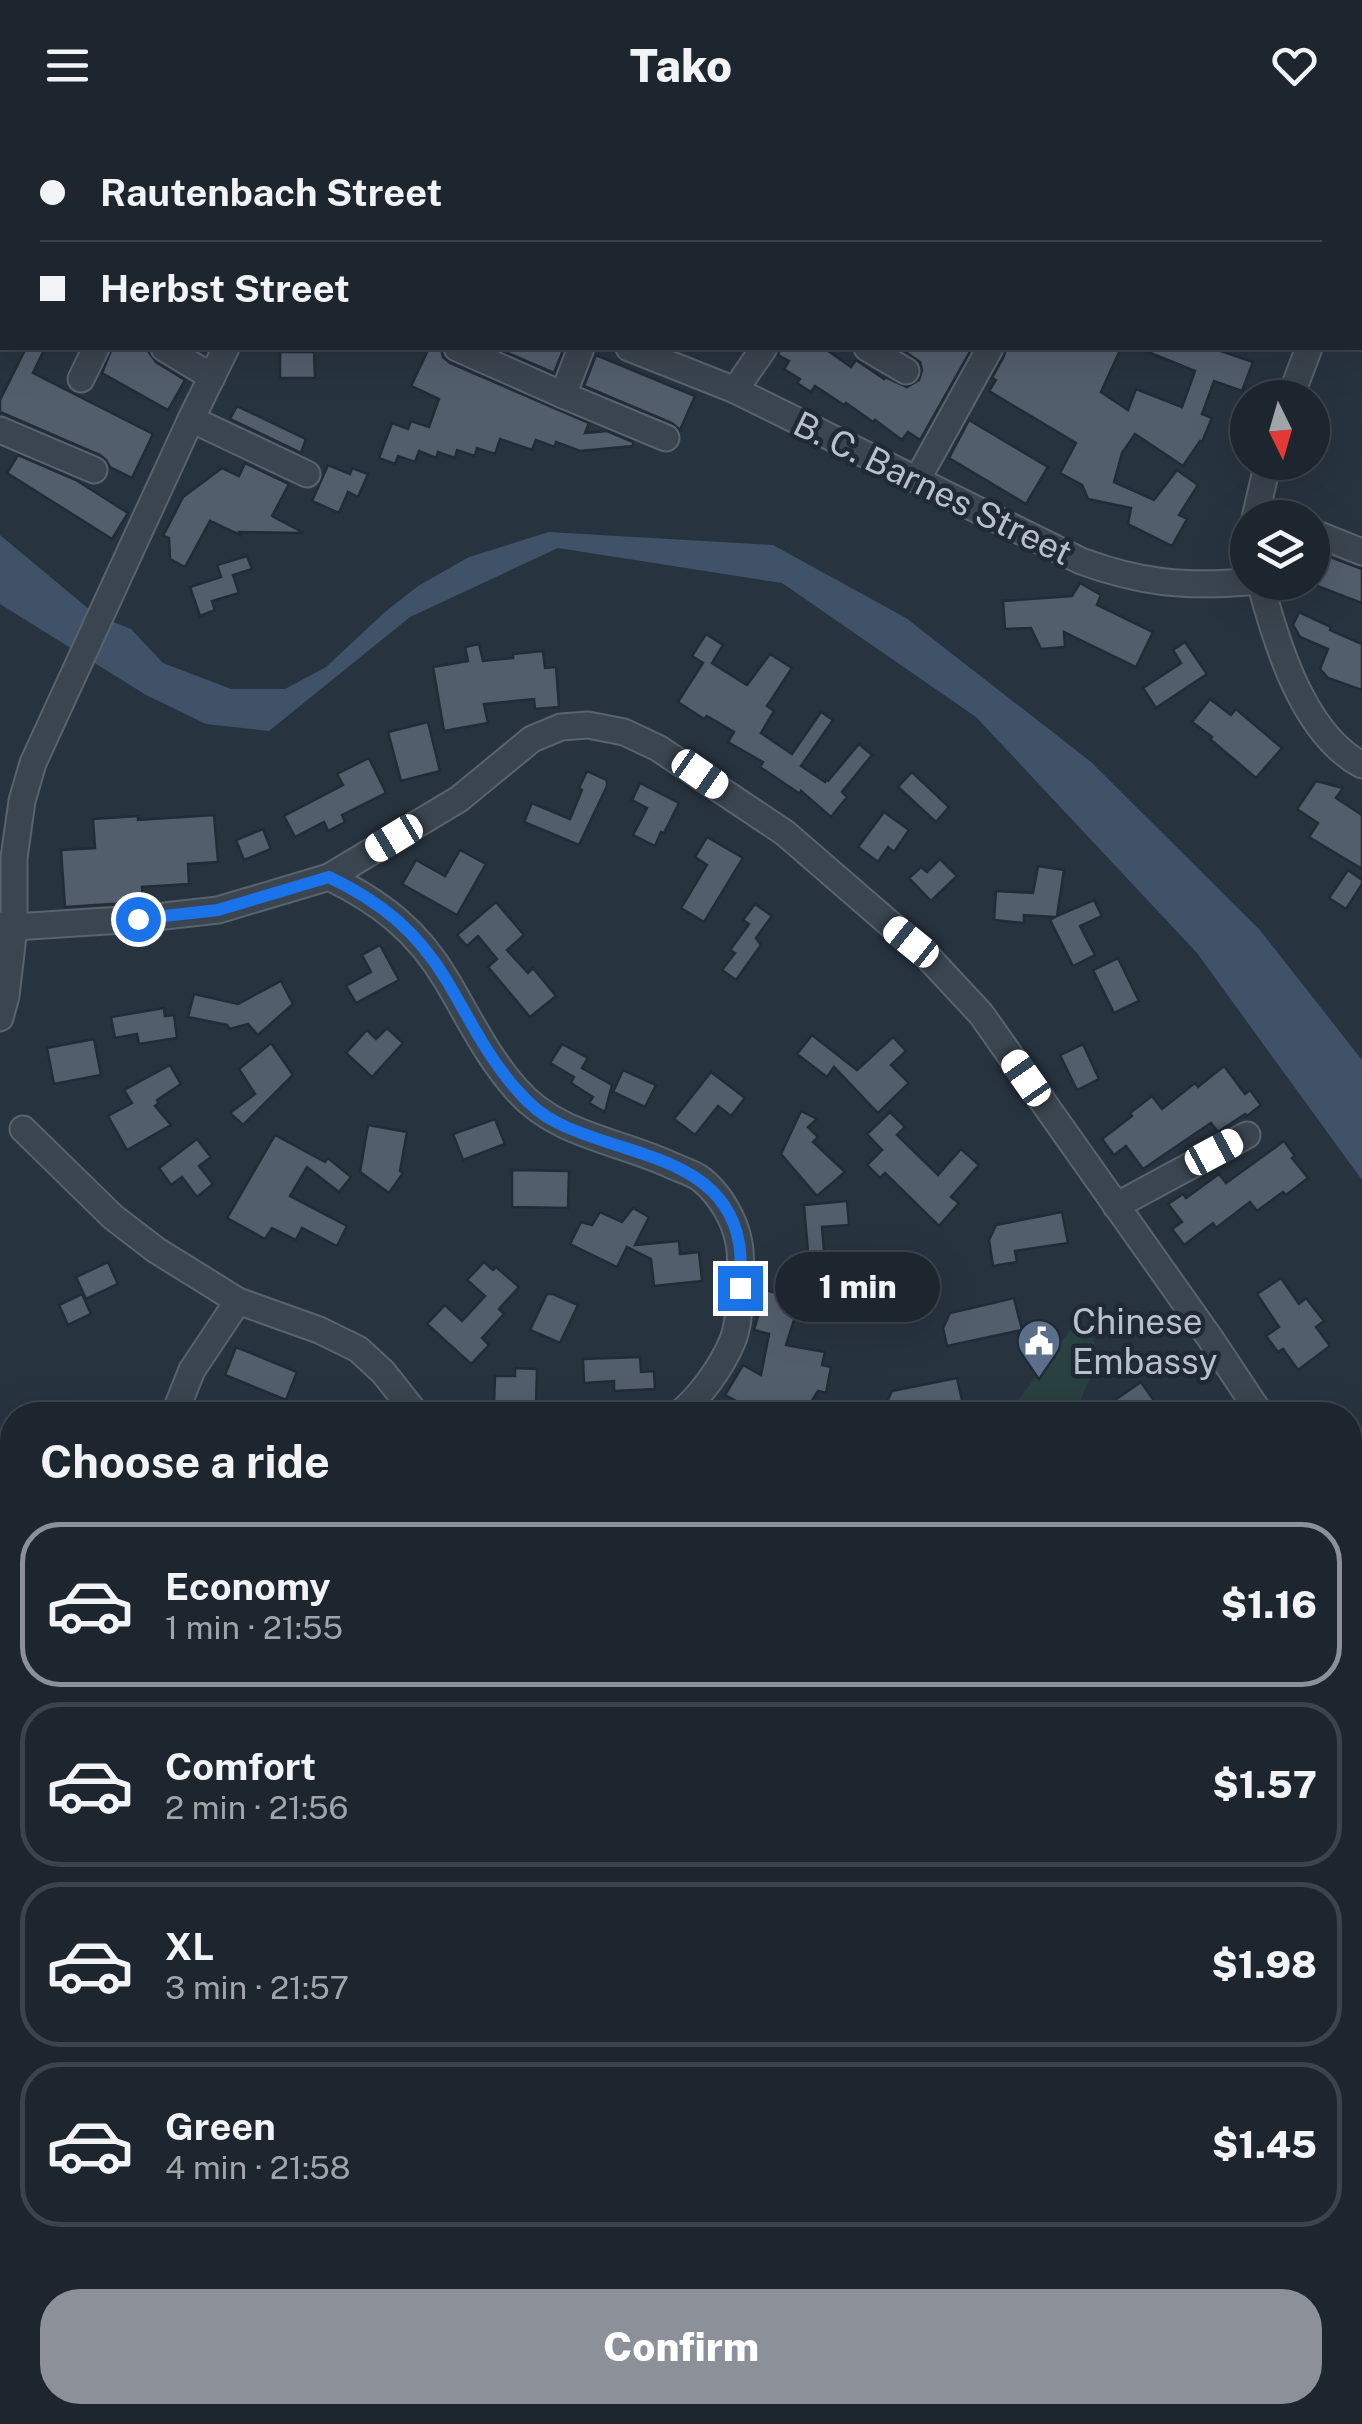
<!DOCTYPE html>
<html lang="en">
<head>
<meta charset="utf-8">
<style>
	body { margin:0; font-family:"Public Sans",sans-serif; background:#252e37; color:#f1f3f6; height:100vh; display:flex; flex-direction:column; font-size:38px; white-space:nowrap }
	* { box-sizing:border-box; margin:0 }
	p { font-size:32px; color:#a0a5aa }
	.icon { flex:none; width:55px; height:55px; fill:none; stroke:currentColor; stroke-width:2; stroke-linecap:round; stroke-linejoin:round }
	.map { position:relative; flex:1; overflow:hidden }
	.side { position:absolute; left:0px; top:1272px; width:1362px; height:1022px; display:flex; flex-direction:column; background:#1d262f; border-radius:40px 40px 0 0; box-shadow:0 10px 40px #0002,0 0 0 2px #3b434b }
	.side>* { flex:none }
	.guide { position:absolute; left:0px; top:0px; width:1362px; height:220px; box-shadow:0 10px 40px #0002,0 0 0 2px #3b434b; display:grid; align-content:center; height:220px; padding:0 40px; background:#1d262f }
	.needle { width:65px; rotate:175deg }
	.buttons { position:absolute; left:1230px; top:250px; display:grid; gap:20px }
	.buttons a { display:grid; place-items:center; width:100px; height:100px; border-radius:50%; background:#1d262f; box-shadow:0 10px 40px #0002,0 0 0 2px #3b434b; font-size:50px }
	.end { position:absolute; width:45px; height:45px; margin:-22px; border:12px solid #1a73e8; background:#fff; box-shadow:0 0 0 5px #fff }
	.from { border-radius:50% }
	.bubble { position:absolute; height:70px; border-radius:35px; background:#1d262f; box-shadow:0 10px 40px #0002,0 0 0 2px #3b434b; font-size:32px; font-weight:800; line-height:70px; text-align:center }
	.car { position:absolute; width:30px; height:60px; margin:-30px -15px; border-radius:12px; box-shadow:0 0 8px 2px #0007; background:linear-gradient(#fff 24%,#345 0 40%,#fff 0 76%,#345 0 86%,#fff 0) }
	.guide b { display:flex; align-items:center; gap:35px; height:95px; font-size:38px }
	.guide b+b { border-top:2px solid #3b434b }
	.guide i { width:25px; height:25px; background:#f1f3f6 }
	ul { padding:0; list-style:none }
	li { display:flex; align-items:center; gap:30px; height:165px; margin:0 20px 15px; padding:0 20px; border:5px solid #3b434b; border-radius:40px }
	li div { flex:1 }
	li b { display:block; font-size:38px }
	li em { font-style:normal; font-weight:800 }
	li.selected { border-color:#8c9099 }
	li>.icon { width:90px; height:90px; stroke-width:1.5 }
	h2 { padding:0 40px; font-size:45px; line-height:120px }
	.primary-button { display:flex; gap:20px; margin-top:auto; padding:20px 40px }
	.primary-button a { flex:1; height:115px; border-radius:40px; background:#8c9099; color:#fff; font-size:40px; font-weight:800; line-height:115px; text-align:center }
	header { display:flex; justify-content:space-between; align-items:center; height:130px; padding:0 40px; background:#1d262f; font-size:45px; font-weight:800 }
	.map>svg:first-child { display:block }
	.green { fill:#2a4141 }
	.water { fill:#3f5267 }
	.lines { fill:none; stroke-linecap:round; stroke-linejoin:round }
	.stream { stroke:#3f5267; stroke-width:6 }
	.building { fill:#535e6d; stroke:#222c37; stroke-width:2.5 }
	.minor-casing { stroke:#59636d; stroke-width:29 }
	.highway-casing { stroke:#46505a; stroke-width:41 }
	.minor { stroke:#3b454f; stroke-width:25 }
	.highway { stroke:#756859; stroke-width:38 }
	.route { stroke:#1a73e8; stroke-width:12 }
	.labels { text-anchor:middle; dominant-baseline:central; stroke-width:9; stroke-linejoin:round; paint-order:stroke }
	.street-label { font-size:35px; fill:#b8c0ca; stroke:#202a35 }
	.poi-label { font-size:35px; fill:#b8c0ca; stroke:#202a35; text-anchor:start }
</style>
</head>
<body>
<header><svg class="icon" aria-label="menu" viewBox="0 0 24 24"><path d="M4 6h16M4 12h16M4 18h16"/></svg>Tako<svg class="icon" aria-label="heart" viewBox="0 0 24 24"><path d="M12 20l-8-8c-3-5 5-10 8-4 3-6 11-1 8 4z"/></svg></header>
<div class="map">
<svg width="1362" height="2294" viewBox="0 0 1362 2294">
	<rect width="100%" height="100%" fill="#27333f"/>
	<path class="green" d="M1075 1194C1081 1198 1089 1203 1093 1209 1105 1228 1081 1265 1074 1285H1007Z"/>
	<polygon class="water" points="549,402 773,415 906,488 1091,632 1259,799 1362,930 1362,1050 1197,823 976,587 782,453 558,418 410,487 269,601 206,594 146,565 0,474 0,405 96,485 131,499 163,533 231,559 285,559 326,537 385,482 418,456 469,427"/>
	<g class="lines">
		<g class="stream">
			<polyline points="428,2282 444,2294"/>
			<polyline points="57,2294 67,2282"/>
		</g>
	</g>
	<g class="building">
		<polygon points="26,218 45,218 33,243 153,304 132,348 110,337 106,330 100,325 0,282 0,270"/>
		<polygon points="112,218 142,218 148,221 156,232 185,250 168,280 102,243"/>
		<polygon points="429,218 441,218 443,227 450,233 589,293 585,303 607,301 633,312 633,316 580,321 556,312 555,317 536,310 532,320 500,309 495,324 477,318 475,326 457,320 455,328 438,322 436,328 419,321 415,332 398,326 395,334 379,328 392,293 408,299 411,291 429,297 439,269 411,256"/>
		<polygon points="496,218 564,218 554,243"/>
		<polygon points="780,218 824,218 851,237 856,230 884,249 885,247 907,257 919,250 922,240 920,232 904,221 906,218 972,218 920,310 908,302 902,310 875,290 873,292 846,273 844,275 815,256 811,262 797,253 800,249 784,239 789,231 778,225"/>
		<polygon points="1006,218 1121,218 1101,262 1128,280 1136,259 1182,277 1195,241 1138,218 1212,218 1253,232 1242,261 1214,251 1202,284 1212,288 1202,312 1200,311 1183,336 1135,304 1122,323 1114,352 1154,370 1177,340 1198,355 1179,385 1187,389 1172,416 1128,394 1131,378 1088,369 1082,355 1060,343 1076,313 989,261 996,250 992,248 1004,226"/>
		<polygon points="280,222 314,222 315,248 280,248"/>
		<polygon points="596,225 695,266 680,300 672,293 584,256"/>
		<polygon points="237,276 306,309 301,323 230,289"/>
		<polygon points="969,290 1048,337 1026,374 949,328"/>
		<polygon points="18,325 76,350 128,383 112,409 7,343"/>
		<polygon points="245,333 289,354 272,386 304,403 239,402 240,405 210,391 185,437 170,429 169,408 163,406 183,367 222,338 239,346"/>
		<polygon points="328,335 350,344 352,338 368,344 358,367 348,362 339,383 312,371"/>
		<polygon points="1312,420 1362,439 1362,473 1312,454"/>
		<polygon points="247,426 252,439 233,445 239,463 212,471 215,480 200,486 190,457 221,447 217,435"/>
		<polygon points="1080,453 1101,465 1097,475 1153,502 1136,537 1064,502 1065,517 1041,519 1031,498 1005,499 1003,471 1072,466"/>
		<polygon points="1299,482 1331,497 1330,500 1362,514 1362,560 1328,548 1320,539 1328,519 1300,507 1293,495"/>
		<polygon points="706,504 723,515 712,533 747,555 770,524 792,538 767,576 774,581 761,603 792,624 821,582 833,590 801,636 825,652 826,650 828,651 859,614 872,625 842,662 847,667 831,687 801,661 800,664 760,637 763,632 728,612 734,602 707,586 704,589 678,572 703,533 692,526"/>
		<polygon points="1185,512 1207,544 1156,578 1143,558 1181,533 1173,520"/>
		<polygon points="479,514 483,531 513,528 513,524 543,521 545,538 556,537 559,577 535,579 534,569 484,574 488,593 444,601 433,537 468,531 465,517"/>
		<polygon points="1210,569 1231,585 1236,579 1282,618 1256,648 1210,609 1212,607 1192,592"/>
		<polygon points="428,592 440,641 401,651 388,602"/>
		<polygon points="369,628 386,663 342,685 345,692 328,701 324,692 295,707 284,686 343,655 337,644"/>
		<polygon points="587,641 607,650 607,656 579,715 524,692 532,673 570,689 582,660 579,658"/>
		<polygon points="912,642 949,677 936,692 898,657"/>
		<polygon points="1316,651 1343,658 1336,668 1362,685 1362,739 1309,707 1318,693 1297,679"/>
		<polygon points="640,653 679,673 664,703 661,702 655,716 633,705 647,678 632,670"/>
		<polygon points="884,682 909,700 894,722 888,717 878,732 858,717"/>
		<polygon points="214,685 218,732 188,734 189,754 142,757 143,772 65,777 61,720 95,718 93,689 138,686 138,690"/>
		<polygon points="263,699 271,719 244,730 236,710"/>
		<polygon points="707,707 743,728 704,792 681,778 707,735 695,727"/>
		<polygon points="460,720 486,734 457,785 402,754 416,730 445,746"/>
		<polygon points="940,729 957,746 931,771 909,748 921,737 927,742"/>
		<polygon points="1038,736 1064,740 1057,786 1094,770 1102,786 1080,796 1095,825 1073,836 1050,790 1055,787 1024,785 1024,793 994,790 996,761 1033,763"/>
		<polygon points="1348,740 1362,750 1362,754 1346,779 1329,768"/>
		<polygon points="496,772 524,805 507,820 528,843 533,838 556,866 530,887 488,837 497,829 478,806 467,816 457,805"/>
		<polygon points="755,774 772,786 756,808 761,815 736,850 722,840 735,823 730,820 749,794 743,790"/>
		<polygon points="380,815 399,850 356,873 346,856 371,842 362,825"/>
		<polygon points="1118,828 1139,871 1114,883 1093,840"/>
		<polygon points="281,851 293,874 258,905 248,894 230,899 227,895 188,887 194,864 238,874"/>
		<polygon points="164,878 165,886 174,885 177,908 139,914 137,904 115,908 111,887"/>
		<polygon points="387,898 403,913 372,947 346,923 367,900 376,909"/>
		<polygon points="812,905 857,940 893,907 906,921 891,935 909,953 878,983 834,937 827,947 797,924"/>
		<polygon points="94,909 101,945 54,954 47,918"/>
		<polygon points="271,913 293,945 243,995 230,983 255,964 239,939"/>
		<polygon points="562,914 588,928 582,938 612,955 605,982 589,973 593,967 571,953 574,947 550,933"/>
		<polygon points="1083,914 1099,949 1077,960 1060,925"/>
		<polygon points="170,935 181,954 157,970 159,973 155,976 171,995 127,1020 108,986 132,973 124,960"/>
		<polygon points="1224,936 1245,964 1250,960 1261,975 1247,986 1245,984 1218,1002 1211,993 1143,1039 1126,1016 1114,1025 1102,1009 1132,986 1130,983 1152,966 1162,979 1195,953 1198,957"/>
		<polygon points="623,940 656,955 645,977 613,962"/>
		<polygon points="711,942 745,968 731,986 718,976 695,1005 674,989"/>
		<polygon points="801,981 817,989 808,997 818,1007 813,1012 845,1042 817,1066 781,1024"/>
		<polygon points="890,982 905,997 897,1005 938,1045 961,1019 979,1035 951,1067 959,1073 939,1096 885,1043 880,1048 867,1035 882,1020 867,1004"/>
		<polygon points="495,989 505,1014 463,1030 453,1004"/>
		<polygon points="368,995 407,1002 400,1041 403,1043 389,1063 360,1042"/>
		<polygon points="275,1005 325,1032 328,1028 351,1047 339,1062 307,1037 290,1066 347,1096 337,1116 302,1098 296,1110 272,1098 265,1109 227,1088"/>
		<polygon points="197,1009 211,1027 199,1036 213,1054 197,1067 182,1047 171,1055 159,1038"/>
		<polygon points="1284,1011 1295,1026 1292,1028 1308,1048 1286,1065 1283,1062 1257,1081 1250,1072 1216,1098 1213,1093 1184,1115 1172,1099 1182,1092 1168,1074 1183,1064 1186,1068 1219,1044 1226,1053"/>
		<polygon points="512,1040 569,1041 568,1078 512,1077"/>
		<polygon points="847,1071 849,1095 822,1097 824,1121 808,1122 804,1075"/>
		<polygon points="633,1078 649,1087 635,1115 679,1111 680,1124 699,1122 702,1151 654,1156 651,1129 627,1117 617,1137 570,1114 581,1092 592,1095 600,1082 622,1092"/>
		<polygon points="1062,1082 1068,1113 1015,1121 1017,1132 993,1136 989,1110 996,1095"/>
		<polygon points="108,1132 118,1154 86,1169 76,1147"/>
		<polygon points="484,1132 493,1140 496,1137 519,1157 499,1179 504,1184 482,1208 489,1215 471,1234 427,1194 445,1175 462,1191 485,1166 467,1150"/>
		<polygon points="842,1141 849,1162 834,1167 838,1180 820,1186 818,1180 795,1187 786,1215 825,1222 822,1235 831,1237 826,1263 818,1261 803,1285 743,1285 731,1278 736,1271 725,1265 743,1235 761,1245 769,1204 754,1200 766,1160 806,1172 801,1155"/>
		<polygon points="1281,1148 1299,1174 1306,1168 1324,1191 1316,1197 1330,1216 1298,1240 1283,1219 1278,1222 1266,1206 1279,1197 1257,1164"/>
		<polygon points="82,1164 91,1184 68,1195 59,1175"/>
		<polygon points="547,1164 553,1164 578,1175 560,1213 530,1200"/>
		<polygon points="1014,1168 1022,1200 947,1216 943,1198 950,1183"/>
		<polygon points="236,1217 297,1242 286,1270 225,1245"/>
		<polygon points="640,1227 641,1242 654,1241 655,1259 614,1261 614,1251 584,1253 583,1229"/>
		<polygon points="515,1238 537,1239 536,1274 494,1273 495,1246 515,1246"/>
		<polygon points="957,1248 964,1279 936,1285 887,1285 885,1276 892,1261"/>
		<polygon points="1141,1252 1164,1285 1125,1285 1115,1270"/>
	</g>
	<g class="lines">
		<g class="minor-casing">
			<g id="minor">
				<polyline points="199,0 204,2"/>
				<polyline points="333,2 334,0"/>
				<polyline points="546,2 547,0"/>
				<polyline points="1235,2 1236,0"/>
				<polyline points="1360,54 1362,50"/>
				<polyline points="0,178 2,171"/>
				<polyline points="164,218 212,247"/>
				<polyline points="457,218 563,265 666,308"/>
				<path d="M629 218 735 260 1081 431C1141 453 1184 457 1248 452"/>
				<polyline points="867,218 906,241"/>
				<polyline points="81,249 96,218"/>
				<polyline points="735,260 764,218"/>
				<polyline points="563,265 581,218"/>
				<polyline points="1290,268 1309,218"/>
				<polyline points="191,289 307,344"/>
				<polyline points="0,300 94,340"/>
				<polyline points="917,350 990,218"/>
				<polyline points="1255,388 1268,332"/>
				<polyline points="1312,402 1362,422"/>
				<path d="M1260 452C1276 512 1303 604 1362 635"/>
				<path d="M329 747C380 772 418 801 447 851 469 888 488 928 517 960 557 1006 621 1011 673 1036 682 1040 693 1043 701 1049 720 1064 735 1090 739 1113 742 1128 740 1144 740 1159 739 1176 739 1196 732 1212 721 1238 700 1267 678 1285"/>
				<polyline points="0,795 14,797 138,789 218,780 329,747 459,669 532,609 561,597 588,595 624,602 658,618 785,703 927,826 981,884 1210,1208 1261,1285"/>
				<polyline points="0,888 6,866 14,797 14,728 22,671 33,633 191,289 226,218"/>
				<polyline points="23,999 113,1087 156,1120 238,1171 319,1200 358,1219 383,1242 417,1285"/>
				<polyline points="1116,1076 1247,1005"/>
				<polyline points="174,1285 192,1240 238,1171"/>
				<polyline points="1350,1418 1362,1431"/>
				<polyline points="1350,1653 1362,1651"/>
				<polyline points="0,1689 12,1709"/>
				<polyline points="0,1928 12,1925"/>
				<polyline points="1350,1939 1362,1936"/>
				<polyline points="0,2045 12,2046"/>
				<polyline points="0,2218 12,2220"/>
				<polyline points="1350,2233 1362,2232"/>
				<polyline points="1181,2282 1182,2294"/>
			</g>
		</g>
		<g class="highway-casing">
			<g id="highway">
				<polyline points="897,0 904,2"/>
				<polyline points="962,0 969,2"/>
				<polyline points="1360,170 1362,171"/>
			</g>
		</g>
		<use href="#minor" class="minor"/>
		<use href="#highway" class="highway"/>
	</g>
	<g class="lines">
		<path class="route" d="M138 789 218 780 329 747C381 772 417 801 447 851 469 888 488 928 517 960 528 973 543 986 558 993 622 1026 724 1026 739 1113 742 1128 740 1144 740 1158"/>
	</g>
	<defs>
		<g id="civic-pin" transform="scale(2.25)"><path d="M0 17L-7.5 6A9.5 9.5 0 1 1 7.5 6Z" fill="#5c6f8a" stroke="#202a35"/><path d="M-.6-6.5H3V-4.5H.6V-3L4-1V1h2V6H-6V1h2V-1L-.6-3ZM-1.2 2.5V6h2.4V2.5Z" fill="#fff"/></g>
	</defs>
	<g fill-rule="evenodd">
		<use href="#civic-pin" x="1039" y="1211"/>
	</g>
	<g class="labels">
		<g class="street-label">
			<text transform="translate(933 358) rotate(26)">B. C. Barnes Street</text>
		</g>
		<g class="poi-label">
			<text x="1072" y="1191">Chinese<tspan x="1072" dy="40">Embassy</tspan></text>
		</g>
	</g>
</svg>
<div class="buttons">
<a><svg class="needle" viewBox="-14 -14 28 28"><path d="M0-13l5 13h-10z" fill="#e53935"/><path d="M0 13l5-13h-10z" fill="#a0a5aa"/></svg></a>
<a><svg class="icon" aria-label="layers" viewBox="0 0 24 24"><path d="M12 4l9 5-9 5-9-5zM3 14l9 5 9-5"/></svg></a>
</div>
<i class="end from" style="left:138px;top:789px"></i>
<i class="end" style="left:740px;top:1158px"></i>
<div class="bubble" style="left:775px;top:1122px;width:165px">1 min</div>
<i class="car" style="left:700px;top:644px;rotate:125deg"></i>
<i class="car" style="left:394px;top:708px;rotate:239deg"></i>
<i class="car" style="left:911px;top:812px;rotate:309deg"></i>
<i class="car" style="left:1026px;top:948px;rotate:325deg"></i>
<i class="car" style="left:1214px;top:1022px;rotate:62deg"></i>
<div class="guide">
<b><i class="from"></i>Rautenbach Street</b>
<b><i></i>Herbst Street</b>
</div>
<section class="side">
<h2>Choose a ride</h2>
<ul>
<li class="selected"><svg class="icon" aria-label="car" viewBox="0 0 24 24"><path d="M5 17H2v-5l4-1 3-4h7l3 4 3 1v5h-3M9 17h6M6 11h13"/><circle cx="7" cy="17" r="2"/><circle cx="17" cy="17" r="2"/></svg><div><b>Economy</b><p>1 min · 21:55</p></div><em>$1.16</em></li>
<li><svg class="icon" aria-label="car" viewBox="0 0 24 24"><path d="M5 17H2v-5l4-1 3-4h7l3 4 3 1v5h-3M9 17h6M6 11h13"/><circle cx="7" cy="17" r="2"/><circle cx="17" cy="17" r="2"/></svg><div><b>Comfort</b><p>2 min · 21:56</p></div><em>$1.57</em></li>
<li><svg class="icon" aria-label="car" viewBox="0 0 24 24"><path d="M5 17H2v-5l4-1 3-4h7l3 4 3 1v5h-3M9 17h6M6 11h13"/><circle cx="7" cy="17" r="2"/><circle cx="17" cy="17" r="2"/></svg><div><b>XL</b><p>3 min · 21:57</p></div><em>$1.98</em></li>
<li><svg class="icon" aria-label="car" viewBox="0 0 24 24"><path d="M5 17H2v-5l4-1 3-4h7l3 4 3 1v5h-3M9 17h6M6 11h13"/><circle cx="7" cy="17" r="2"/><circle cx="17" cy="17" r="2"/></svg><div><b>Green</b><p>4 min · 21:58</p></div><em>$1.45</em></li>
</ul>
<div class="primary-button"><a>Confirm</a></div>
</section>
</div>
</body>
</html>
